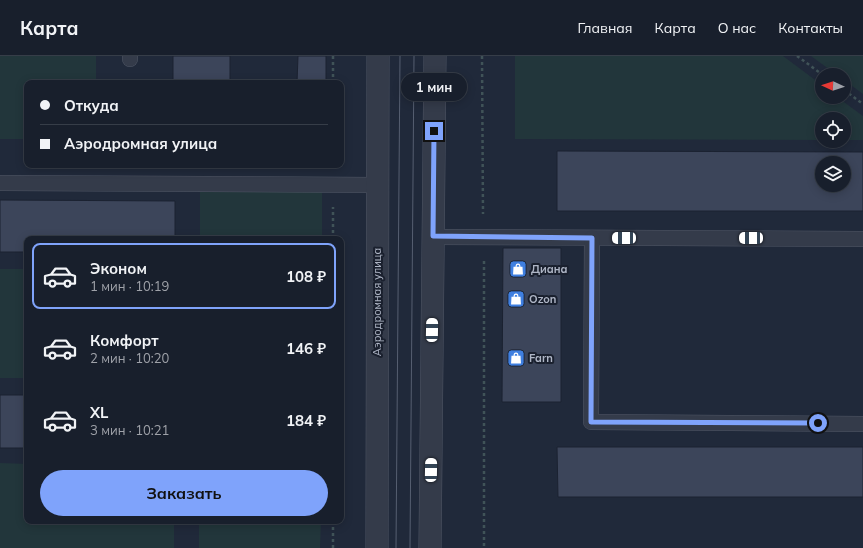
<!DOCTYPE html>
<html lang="ru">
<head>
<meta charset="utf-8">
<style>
	body { margin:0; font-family:Mulish,sans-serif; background:#212734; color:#f1f3f6; height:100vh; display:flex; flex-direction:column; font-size:15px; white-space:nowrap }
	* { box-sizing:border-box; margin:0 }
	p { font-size:13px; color:#9fa2a9 }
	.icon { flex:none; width:22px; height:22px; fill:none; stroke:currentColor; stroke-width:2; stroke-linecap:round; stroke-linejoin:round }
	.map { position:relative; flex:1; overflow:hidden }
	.sheet { position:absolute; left:24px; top:180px; width:320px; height:288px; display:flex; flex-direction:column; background:#181f2c; border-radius:8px; box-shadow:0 2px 10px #0003,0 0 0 1px #363d48 }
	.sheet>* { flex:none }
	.hud { position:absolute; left:24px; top:24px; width:320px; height:88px; border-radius:8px; box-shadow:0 2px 10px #0003,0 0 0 1px #363d48; display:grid; align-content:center; height:88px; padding:0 16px; background:#181f2c }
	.needle { width:26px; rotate:273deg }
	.buttons { position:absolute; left:815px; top:12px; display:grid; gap:8px }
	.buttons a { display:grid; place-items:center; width:36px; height:36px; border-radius:50%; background:#181f2c; box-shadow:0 2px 10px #0003,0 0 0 1px #363d48; font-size:20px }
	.end { position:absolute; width:18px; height:18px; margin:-9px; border:5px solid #7fa3fb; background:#111; box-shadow:0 0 0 2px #111 }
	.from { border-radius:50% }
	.bubble { position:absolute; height:28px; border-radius:14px; background:#181f2c; box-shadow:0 2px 10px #0003,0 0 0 1px #363d48; font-size:13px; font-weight:700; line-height:28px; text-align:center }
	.car { position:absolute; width:12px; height:24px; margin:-12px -6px; border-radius:5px; box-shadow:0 0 3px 1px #0007; background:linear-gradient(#fff 24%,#345 0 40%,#fff 0 76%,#345 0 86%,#fff 0) }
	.hud b { display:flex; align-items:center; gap:14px; height:38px; font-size:15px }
	.hud b+b { border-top:1px solid #363d48 }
	.hud i { width:10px; height:10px; background:#f1f3f6 }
	ul { padding:7px 0 0; list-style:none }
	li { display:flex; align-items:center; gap:12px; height:66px; margin:0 8px 6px; padding:0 8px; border:2px solid transparent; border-radius:8px }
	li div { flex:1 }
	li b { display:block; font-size:15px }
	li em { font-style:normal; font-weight:700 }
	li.on { border-color:#7fa3fb }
	li>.icon { width:36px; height:36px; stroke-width:1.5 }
	.button { display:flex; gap:8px; margin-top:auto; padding:8px 16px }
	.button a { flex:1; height:46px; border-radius:24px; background:#7fa3fb; color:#111; font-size:16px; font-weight:700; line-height:46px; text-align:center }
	header { display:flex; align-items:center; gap:24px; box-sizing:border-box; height:56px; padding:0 20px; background:#181f2c; border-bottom:1px solid #363d48 }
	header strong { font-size:19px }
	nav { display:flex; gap:22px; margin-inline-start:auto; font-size:14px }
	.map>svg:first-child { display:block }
	.green { fill:#22363b }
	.building { fill:#3c455a; stroke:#1b2231; fill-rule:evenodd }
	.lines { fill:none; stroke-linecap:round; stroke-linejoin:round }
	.service-casing { stroke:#4f5665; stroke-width:16 }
	.tertiary-casing { stroke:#4f5665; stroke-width:23 }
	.path { stroke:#405358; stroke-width:2.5; stroke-dasharray:3 3; stroke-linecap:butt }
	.service { stroke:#343b4a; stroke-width:15 }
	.tertiary { stroke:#343b4a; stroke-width:22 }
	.tram { stroke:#565f71; stroke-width:1 }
	.route { stroke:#7fa3fb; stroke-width:5 }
	.labels { text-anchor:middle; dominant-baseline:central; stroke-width:4; stroke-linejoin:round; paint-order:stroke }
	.poi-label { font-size:11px; font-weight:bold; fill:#afb6c6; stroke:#1a202e; text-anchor:start }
	.street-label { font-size:11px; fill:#afb6c6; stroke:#1a202e }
</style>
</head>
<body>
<header>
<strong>Карта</strong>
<nav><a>Главная</a><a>Карта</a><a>О нас</a><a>Контакты</a></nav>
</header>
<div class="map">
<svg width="863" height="492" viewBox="0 0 863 492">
	<rect width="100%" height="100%" fill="#20293a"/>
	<g class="green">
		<polygon points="0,0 96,0 96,27 27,27 27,83 0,83"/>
		<polygon points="515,0 783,0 822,29 822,41 837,41 863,60 863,84 844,84 844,63 822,63 822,84 515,83"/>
		<polygon points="811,0 863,0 863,38 844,24 844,19 837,19"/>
		<polygon points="200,124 322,125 322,183 200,183"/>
		<rect x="0" y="213" width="27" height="109"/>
		<polygon points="0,407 27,408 27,465 174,465 174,492 0,492"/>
		<polygon points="199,465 321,465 320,492 199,492"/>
	</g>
	<g class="building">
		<rect x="173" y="0" width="57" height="27"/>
		<polygon points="298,0 326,0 326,27 297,27"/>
		<path d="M557 95 863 96V155H557ZM822 107H844V129H822Z"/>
		<polygon points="0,144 175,145 175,183 27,183 27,196 0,196"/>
		<polygon points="503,192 561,192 561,346 502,346"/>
		<rect x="0" y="339" width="27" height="53"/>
		<polygon points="557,391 863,391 863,441 558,441"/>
	</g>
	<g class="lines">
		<g class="service-casing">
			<g id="service">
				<polyline points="130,3 130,0"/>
				<polyline points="0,127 377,129"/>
				<polyline points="433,181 863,183"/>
				<polyline points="592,182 591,366 863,368"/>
			</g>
		</g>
		<g class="tertiary-casing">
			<g id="tertiary">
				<polyline points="377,492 378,0"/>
				<polyline points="430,492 435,0"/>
			</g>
		</g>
		<g class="path">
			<polyline points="333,0 333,27"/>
			<polyline points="482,0 483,158"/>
			<polyline points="797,0 823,19"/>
			<polyline points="844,34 863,48"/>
			<polyline points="333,183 333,151"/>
			<polyline points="484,205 484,492"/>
			<polyline points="333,492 333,465"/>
		</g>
		<use href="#service" class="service"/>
		<use href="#tertiary" class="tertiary"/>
		<g class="tram">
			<polyline points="396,492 400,0"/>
			<polyline points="410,492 414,0"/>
		</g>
	</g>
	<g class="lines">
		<polyline class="route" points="434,75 433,180 592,182 591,366 818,367"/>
	</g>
	<defs>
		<g id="shop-square" transform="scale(0.9)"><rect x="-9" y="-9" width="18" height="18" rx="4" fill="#3f7fe0" stroke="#1a202e"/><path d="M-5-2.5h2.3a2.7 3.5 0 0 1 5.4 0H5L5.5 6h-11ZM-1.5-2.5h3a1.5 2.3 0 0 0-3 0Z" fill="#fff"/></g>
	</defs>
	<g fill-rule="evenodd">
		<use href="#shop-square" x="518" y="213"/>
		<use href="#shop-square" x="516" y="243"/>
		<use href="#shop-square" x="516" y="302"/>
	</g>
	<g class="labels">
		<g class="poi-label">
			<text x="531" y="213">Диана</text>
			<text x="529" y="243">Ozon</text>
			<text x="529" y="302">Farn</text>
		</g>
		<g class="street-label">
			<text transform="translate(377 246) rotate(-90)">Аэродромная улица</text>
		</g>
	</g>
</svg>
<div class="buttons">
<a><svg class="needle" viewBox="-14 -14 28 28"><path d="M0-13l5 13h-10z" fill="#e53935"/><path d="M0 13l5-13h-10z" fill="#9fa2a9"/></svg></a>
<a><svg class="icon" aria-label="locate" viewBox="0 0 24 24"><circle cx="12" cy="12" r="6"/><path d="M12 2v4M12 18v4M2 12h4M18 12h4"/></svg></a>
<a><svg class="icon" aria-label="layers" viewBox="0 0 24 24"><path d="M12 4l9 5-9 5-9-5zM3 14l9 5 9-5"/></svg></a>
</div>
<i class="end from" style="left:818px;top:367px"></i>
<i class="end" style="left:434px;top:75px"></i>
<div class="bubble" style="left:401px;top:17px;width:66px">1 мин</div>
<i class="car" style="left:624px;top:182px;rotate:270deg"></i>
<i class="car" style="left:751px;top:182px;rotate:270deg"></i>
<i class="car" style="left:432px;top:274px;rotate:1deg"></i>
<i class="car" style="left:431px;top:414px;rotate:1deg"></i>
<div class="hud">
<b><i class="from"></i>Откуда</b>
<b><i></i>Аэродромная улица</b>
</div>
<section class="sheet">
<ul>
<li class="on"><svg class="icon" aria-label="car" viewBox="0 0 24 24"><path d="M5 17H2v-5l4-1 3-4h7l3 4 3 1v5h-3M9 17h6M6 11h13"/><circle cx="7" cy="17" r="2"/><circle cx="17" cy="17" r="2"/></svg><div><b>Эконом</b><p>1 мин · 10:19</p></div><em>108 ₽</em></li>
<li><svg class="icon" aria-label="car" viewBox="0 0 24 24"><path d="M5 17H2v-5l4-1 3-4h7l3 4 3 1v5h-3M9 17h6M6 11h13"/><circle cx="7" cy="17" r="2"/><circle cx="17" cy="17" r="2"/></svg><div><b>Комфорт</b><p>2 мин · 10:20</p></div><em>146 ₽</em></li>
<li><svg class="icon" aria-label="car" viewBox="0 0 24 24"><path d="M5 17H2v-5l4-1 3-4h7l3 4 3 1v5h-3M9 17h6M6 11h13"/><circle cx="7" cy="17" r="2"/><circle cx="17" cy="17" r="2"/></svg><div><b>XL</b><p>3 мин · 10:21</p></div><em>184 ₽</em></li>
</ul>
<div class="button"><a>Заказать</a></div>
</section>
</div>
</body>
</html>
